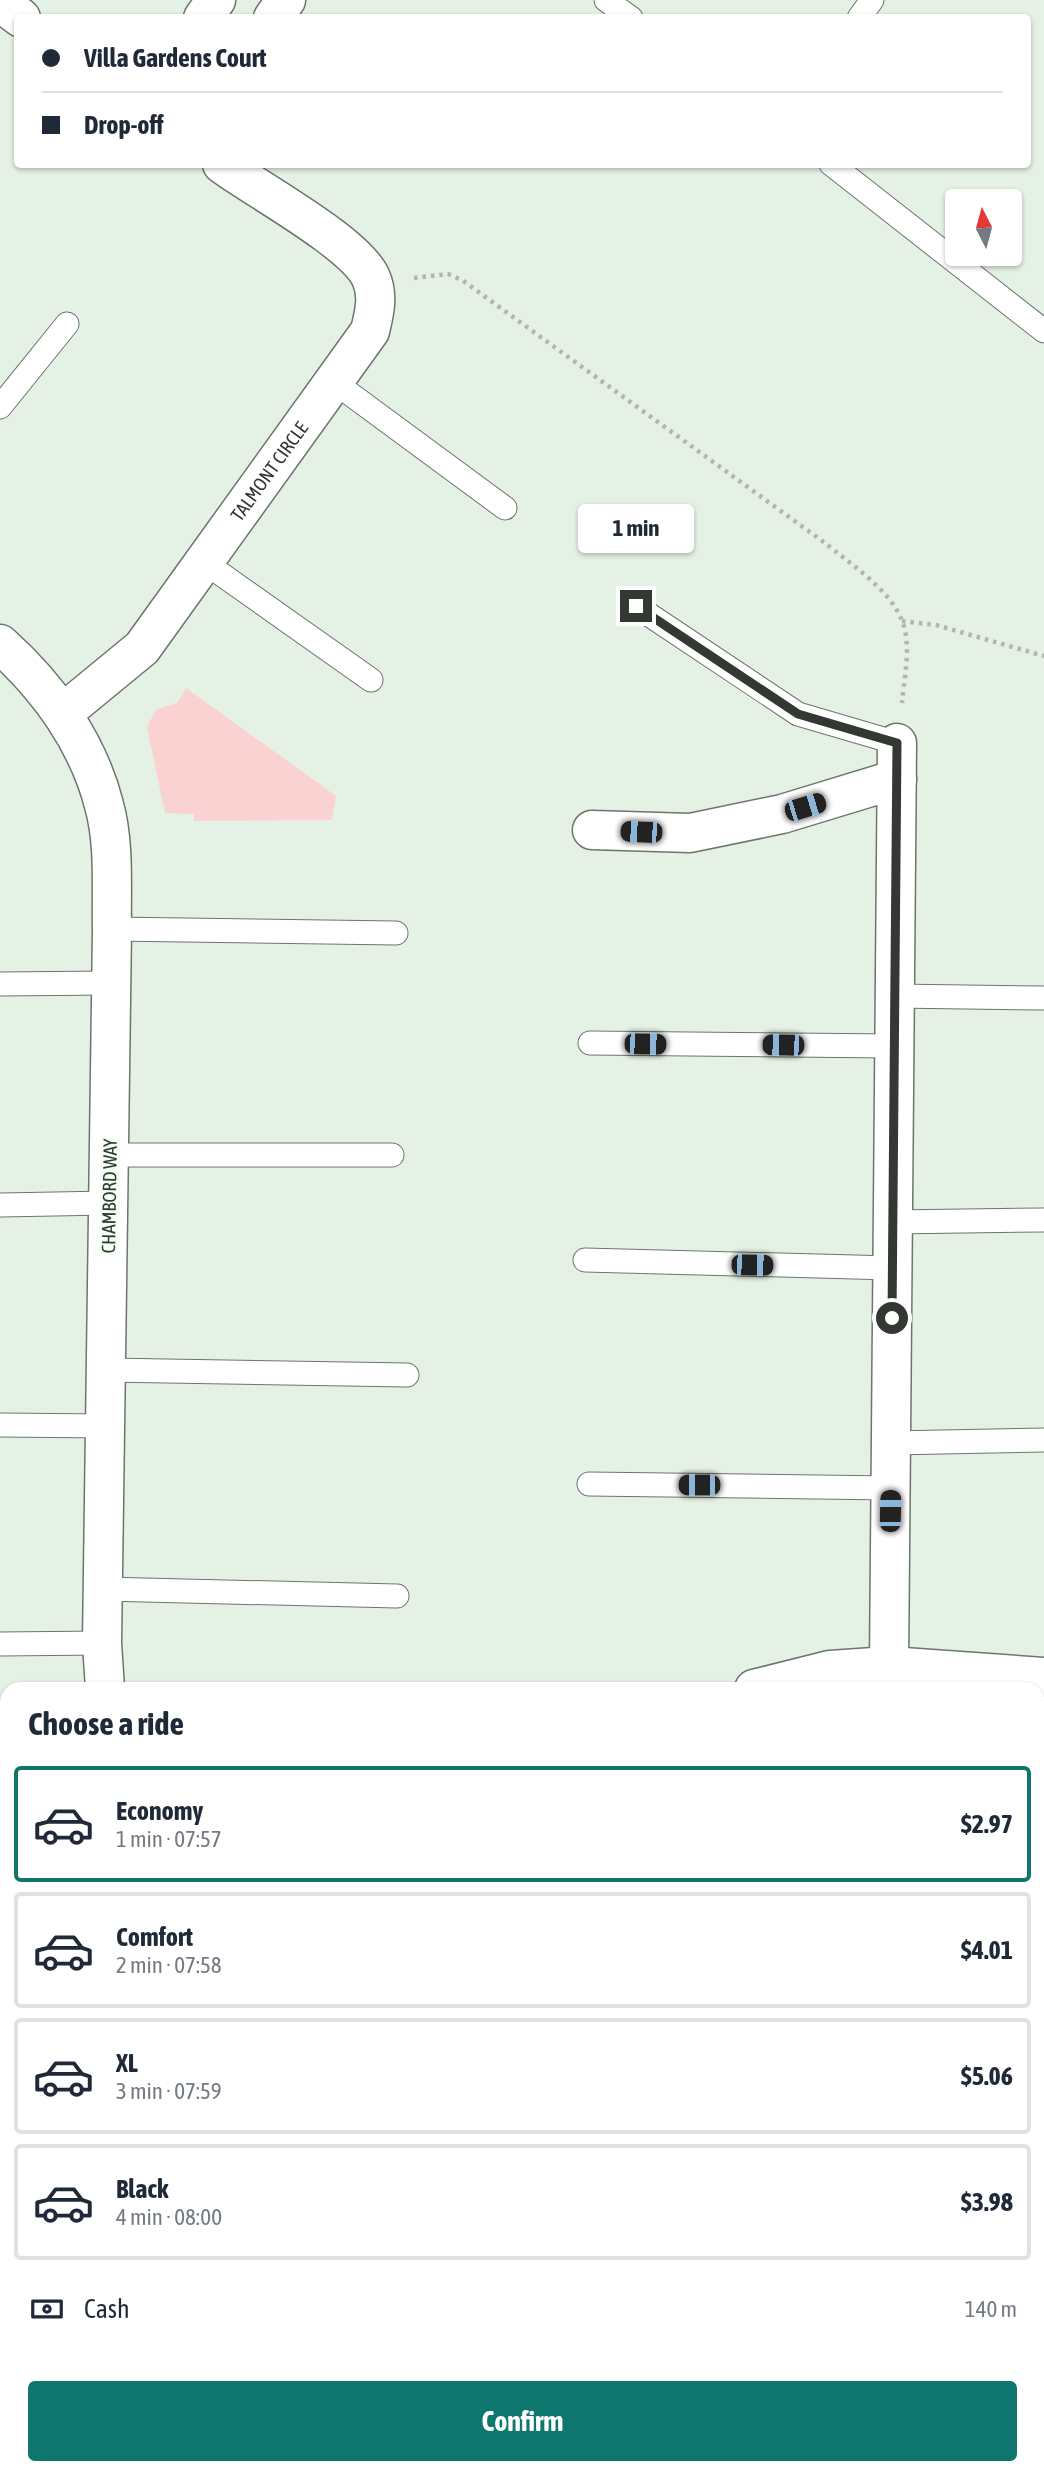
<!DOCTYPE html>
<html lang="en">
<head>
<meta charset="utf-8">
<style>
	body { margin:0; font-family:"Asap Condensed",sans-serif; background:#f6f6f7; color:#1f2937; height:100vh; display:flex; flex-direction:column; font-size:26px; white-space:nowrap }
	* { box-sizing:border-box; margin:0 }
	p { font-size:23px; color:#747a83 }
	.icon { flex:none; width:38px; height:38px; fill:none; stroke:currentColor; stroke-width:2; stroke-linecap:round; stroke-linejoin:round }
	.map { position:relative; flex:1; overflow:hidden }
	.panel { position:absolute; left:0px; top:1682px; width:1045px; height:793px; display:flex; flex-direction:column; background:#fff; border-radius:21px 21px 0 0; box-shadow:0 2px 5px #0004 }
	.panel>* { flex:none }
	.top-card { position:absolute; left:14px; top:14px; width:1017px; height:154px; border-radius:7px; box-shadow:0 2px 5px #0004; display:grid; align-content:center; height:154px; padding:0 28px; background:#fff }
	.needle { width:46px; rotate:354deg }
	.controls { position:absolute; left:945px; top:189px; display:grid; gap:14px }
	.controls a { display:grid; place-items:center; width:77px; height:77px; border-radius:7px; background:#fff; box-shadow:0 2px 5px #0004; font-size:35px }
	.end { position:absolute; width:32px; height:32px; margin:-16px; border:9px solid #333833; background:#fff; box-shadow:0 0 0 4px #fff }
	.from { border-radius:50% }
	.bubble { position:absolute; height:49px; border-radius:7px; background:#fff; box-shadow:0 2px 5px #0004; font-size:23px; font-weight:700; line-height:49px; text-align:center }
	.car { position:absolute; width:21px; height:42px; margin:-21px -10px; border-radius:9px; box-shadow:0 0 5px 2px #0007; background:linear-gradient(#222 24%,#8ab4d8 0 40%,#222 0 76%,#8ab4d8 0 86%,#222 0) }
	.top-card b { display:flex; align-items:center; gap:24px; height:66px; font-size:26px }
	.top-card b+b { border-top:2px solid #e0e1e3 }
	.top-card i { width:18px; height:18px; background:#1f2937 }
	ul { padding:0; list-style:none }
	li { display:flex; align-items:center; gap:21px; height:116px; margin:0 14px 10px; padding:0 14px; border:4px solid #e0e1e3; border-radius:7px }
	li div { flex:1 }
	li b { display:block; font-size:26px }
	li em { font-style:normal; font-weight:700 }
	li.selected { border-color:#0f766e }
	li>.icon { width:63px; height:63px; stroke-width:1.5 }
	h2 { padding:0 28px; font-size:32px; line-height:84px }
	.pay { display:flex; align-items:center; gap:18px; height:77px; padding:0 28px; font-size:26px }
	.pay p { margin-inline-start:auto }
	.primary-button { display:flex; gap:14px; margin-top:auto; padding:14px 28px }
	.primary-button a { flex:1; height:80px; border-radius:7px; background:#0f766e; color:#fff; font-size:28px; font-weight:700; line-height:80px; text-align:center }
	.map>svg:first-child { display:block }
	.green { fill:#fad2d1 }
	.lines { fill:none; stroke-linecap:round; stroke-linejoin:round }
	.stream { stroke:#77ac79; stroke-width:12 }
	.lane-casing { stroke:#6b766b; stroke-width:25 }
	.street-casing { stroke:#6b766b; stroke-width:41 }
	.path { stroke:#afb8af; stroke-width:4.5; stroke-dasharray:3.5 5; stroke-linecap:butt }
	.lane { stroke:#fff; stroke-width:23 }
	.street { stroke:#fff; stroke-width:38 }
	.route { stroke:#333833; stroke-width:9 }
	.labels { text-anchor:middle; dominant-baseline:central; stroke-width:6; stroke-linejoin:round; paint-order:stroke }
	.street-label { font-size:19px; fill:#333833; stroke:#f2fff2 }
</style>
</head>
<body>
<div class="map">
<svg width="1044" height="2474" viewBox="0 0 1044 2474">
	<rect width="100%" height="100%" fill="#e5f1e5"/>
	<g class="green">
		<polygon points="186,688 336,796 332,820 194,821 194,814 165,813 147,727 156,709 177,703"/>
		<polygon points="1044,1763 1044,2474 0,2474 0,1983 7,1983 7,2468 1038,2468 1038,1764"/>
	</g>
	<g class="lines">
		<g class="stream">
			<polyline points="0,2093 7,2093"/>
			<polyline points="681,2468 683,2474"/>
		</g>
		<g class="lane-casing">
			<g id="lane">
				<polyline points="606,0 631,18"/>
				<polyline points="859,18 872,0"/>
				<polyline points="831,164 1044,331"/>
				<polyline points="334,382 505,508"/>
				<polyline points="0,407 67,324"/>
				<polyline points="204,562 371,680"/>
				<polyline points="636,606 798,714 897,743"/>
				<polyline points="112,929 396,933"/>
				<polyline points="0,984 111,983"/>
				<polyline points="894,996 1044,998"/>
				<polyline points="590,1043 893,1046"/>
				<polyline points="109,1155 392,1155"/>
				<polyline points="0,1205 109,1203"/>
				<polyline points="892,1222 1044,1220"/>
				<polyline points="585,1260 892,1268"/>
				<polyline points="107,1370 407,1375"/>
				<polyline points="0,1425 106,1426"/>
				<polyline points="891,1443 1044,1440"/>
				<polyline points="589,1484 891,1488"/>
				<polyline points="103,1589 397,1596"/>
				<polyline points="0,1644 102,1643"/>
				<polyline points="0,1863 7,1863"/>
			</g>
		</g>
		<g class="street-casing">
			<g id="street">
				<polyline points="0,2 21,18"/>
				<polyline points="203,18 216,0"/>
				<polyline points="273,18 286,0"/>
				<path d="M0 644C48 687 88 742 104 805 115 844 111 889 112 929L102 1643 105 1689"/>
				<path id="s1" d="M63 713 142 648 370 331C374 314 379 296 371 278 356 243 257 190 222 164"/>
				<polyline points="592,830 690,833 782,814 897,779"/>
				<polyline points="889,1666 897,743"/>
				<polyline points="754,1689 830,1670 889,1666 1044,1677"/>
			</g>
		</g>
		<g class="path">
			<path d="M414 278 448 274 462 280 825 543C849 563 891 590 902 621 912 645 904 678 902 703"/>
			<polyline points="902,621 936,625 1044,656"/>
		</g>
		<use href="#lane" class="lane"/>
		<use href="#street" class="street"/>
	</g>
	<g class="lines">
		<polyline class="route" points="636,606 798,714 897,743 892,1318"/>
	</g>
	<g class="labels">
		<g class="street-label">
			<text stroke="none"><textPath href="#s1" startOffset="320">TALMONT CIRCLE</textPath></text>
			<text transform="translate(109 1196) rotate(-89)">CHAMBORD WAY</text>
		</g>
	</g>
</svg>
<div class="controls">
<a><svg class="needle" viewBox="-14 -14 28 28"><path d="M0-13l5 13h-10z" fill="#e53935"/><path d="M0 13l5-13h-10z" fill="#747a83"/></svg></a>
</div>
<i class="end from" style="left:892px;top:1318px"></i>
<i class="end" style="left:636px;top:606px"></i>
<div class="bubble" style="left:578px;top:504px;width:116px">1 min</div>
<i class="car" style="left:805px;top:807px;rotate:73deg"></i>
<i class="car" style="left:641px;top:832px;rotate:272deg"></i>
<i class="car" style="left:645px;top:1044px;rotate:91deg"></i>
<i class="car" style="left:783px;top:1045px;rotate:271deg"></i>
<i class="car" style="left:752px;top:1265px;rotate:91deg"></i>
<i class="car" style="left:699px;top:1485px;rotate:270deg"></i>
<i class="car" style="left:890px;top:1511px;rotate:1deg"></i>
<div class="top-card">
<b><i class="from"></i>Villa Gardens Court</b>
<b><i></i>Drop-off</b>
</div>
<section class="panel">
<h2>Choose a ride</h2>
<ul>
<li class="selected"><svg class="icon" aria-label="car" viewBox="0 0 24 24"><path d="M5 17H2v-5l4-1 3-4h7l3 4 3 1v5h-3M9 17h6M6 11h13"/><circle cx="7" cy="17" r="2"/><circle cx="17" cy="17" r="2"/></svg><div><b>Economy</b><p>1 min · 07:57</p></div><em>$2.97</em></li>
<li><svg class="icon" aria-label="car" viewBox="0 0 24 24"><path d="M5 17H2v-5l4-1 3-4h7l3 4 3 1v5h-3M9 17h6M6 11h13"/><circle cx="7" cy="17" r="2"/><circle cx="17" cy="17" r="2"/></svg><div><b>Comfort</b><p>2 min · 07:58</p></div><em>$4.01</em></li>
<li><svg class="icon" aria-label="car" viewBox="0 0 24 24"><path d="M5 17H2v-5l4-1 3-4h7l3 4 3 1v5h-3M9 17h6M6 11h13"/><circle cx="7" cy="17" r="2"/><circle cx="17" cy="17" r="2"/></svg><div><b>XL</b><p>3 min · 07:59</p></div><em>$5.06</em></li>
<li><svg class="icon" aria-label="car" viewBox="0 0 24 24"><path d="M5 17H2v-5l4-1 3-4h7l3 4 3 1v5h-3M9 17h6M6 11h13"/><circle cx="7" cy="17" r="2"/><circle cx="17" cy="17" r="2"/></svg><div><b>Black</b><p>4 min · 08:00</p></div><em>$3.98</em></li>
</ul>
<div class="pay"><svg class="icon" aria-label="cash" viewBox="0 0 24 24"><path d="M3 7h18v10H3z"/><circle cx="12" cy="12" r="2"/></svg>Cash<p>140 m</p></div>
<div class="primary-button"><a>Confirm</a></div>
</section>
</div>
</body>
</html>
